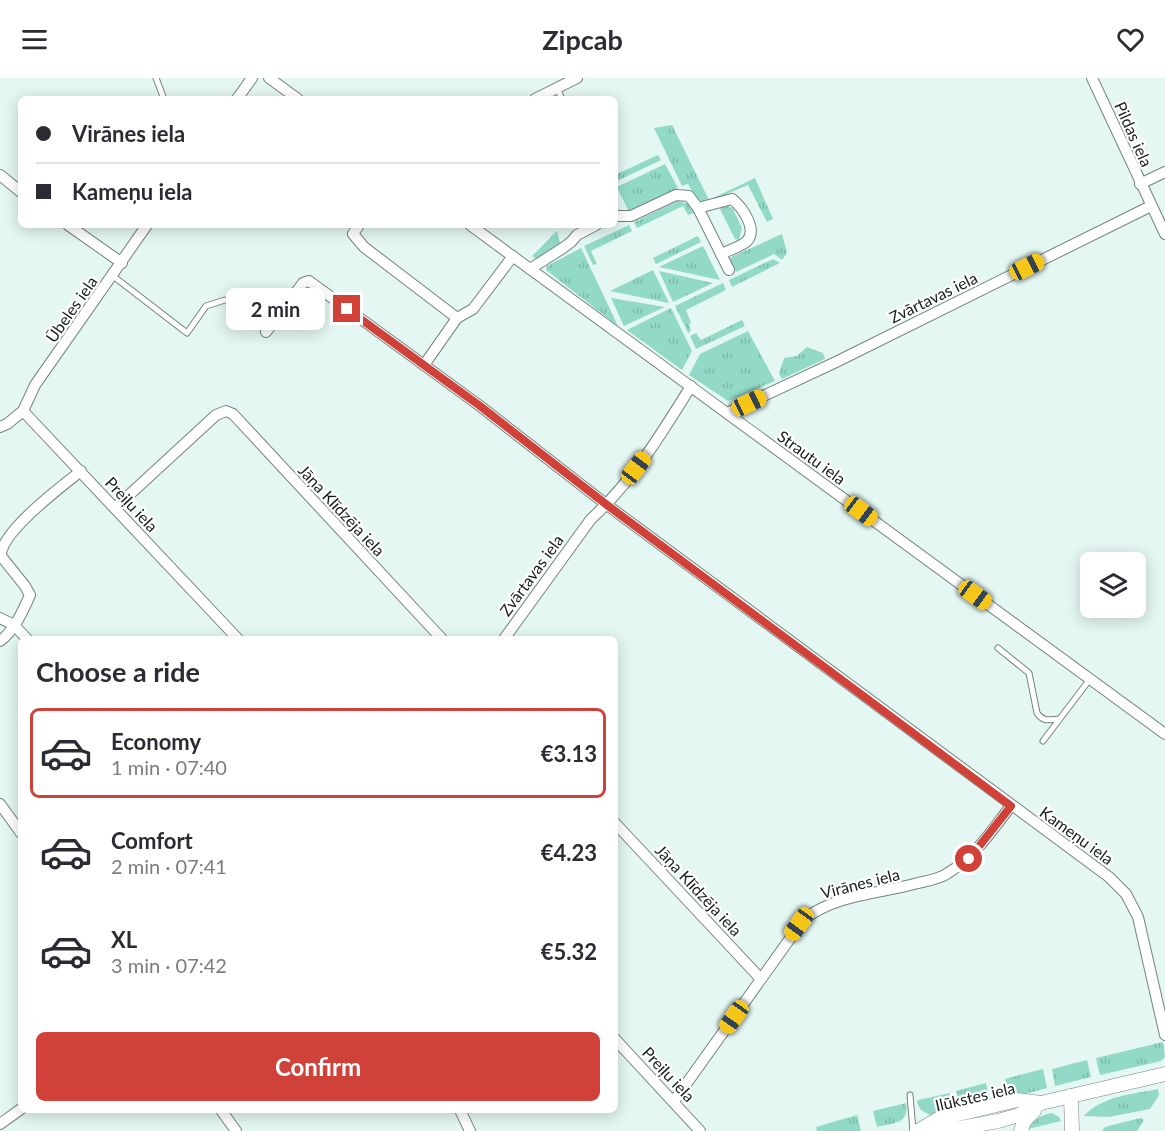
<!DOCTYPE html>
<html lang="en">
<head>
<meta charset="utf-8">
<style>
	body { margin:0; font-family:Lato,sans-serif; background:#f2f2f3; color:#2b2b33; height:100vh; display:flex; flex-direction:column; font-size:22px; white-space:nowrap }
	* { box-sizing:border-box; margin:0 }
	p { font-size:20px; color:#7c7c81 }
	.icon { flex:none; width:33px; height:33px; fill:none; stroke:currentColor; stroke-width:2; stroke-linecap:round; stroke-linejoin:round }
	.map { position:relative; flex:1; overflow:hidden }
	.details { position:absolute; left:18px; top:558px; width:600px; height:477px; display:flex; flex-direction:column; background:#fff; border-radius:9px; box-shadow:0 3px 15px #0003 }
	.details>* { flex:none }
	.hud { position:absolute; left:18px; top:18px; width:600px; height:132px; border-radius:9px; box-shadow:0 3px 15px #0003; display:grid; align-content:center; height:132px; padding:0 18px; background:#fff }
	.fabs { position:absolute; left:1080px; top:474px; display:grid; gap:12px }
	.fabs a { display:grid; place-items:center; width:66px; height:66px; border-radius:9px; background:#fff; box-shadow:0 3px 15px #0003; font-size:30px }
	.end { position:absolute; width:27px; height:27px; margin:-14px; border:8px solid #d04239; background:#fff; box-shadow:0 0 0 3px #fff }
	.from { border-radius:50% }
	.bubble { position:absolute; height:42px; border-radius:9px; background:#fff; box-shadow:0 3px 15px #0003; font-size:20px; font-weight:700; line-height:42px; text-align:center }
	.car { position:absolute; width:18px; height:36px; margin:-18px -9px; border-radius:8px; box-shadow:0 0 4px 2px #0007; background:linear-gradient(#f5c518 24%,#345 0 40%,#f5c518 0 76%,#345 0 86%,#f5c518 0) }
	.hud b { display:flex; align-items:center; gap:21px; height:57px; font-size:22px }
	.hud b+b { border-top:2px solid #e1e1e2 }
	.hud i { width:15px; height:15px; background:#2b2b33 }
	ul { padding:0; list-style:none }
	li { display:flex; align-items:center; gap:18px; height:90px; margin:0 12px 9px; padding:0 6px; border:3px solid transparent; border-radius:9px }
	li div { flex:1 }
	li b { display:block; font-size:22px }
	li em { font-style:normal; font-weight:700 }
	li.on { border-color:#d04239 }
	li>.icon { width:54px; height:54px; stroke-width:1.5 }
	h2 { padding:0 18px; font-size:27px; line-height:72px }
	.button { display:flex; gap:12px; margin-top:auto; padding:12px 18px }
	.button a { flex:1; height:69px; border-radius:9px; background:#d04239; color:#fff; font-size:24px; font-weight:700; line-height:69px; text-align:center }
	header { display:flex; justify-content:space-between; align-items:center; height:78px; padding:0 18px; background:#fff; font-size:27px; font-weight:700 }
	.map>svg:first-child { display:block }
	.grass { fill:url(#grass-tufts) }
	.lines { fill:none; stroke-linecap:round; stroke-linejoin:round }
	.service-casing { stroke:#73847f; stroke-width:7 }
	.minor-casing { stroke:#73847f; stroke-width:12 }
	.tertiary-casing { stroke:#73847f; stroke-width:15 }
	.service { stroke:#fff; stroke-width:5 }
	.minor { stroke:#fff; stroke-width:10 }
	.tertiary { stroke:#fff; stroke-width:14 }
	.route { stroke:#d04239; stroke-width:8 }
	.labels { text-anchor:middle; dominant-baseline:central; stroke-width:4.5; stroke-linejoin:round; paint-order:stroke }
	.street-label { font-size:16px; fill:#161d1b; stroke:#fff }
</style>
</head>
<body>
<header><svg class="icon" aria-label="menu" viewBox="0 0 24 24"><path d="M4 6h16M4 12h16M4 18h16"/></svg>Zipcab<svg class="icon" aria-label="heart" viewBox="0 0 24 24"><path d="M12 20l-8-8c-3-5 5-10 8-4 3-6 11-1 8 4z"/></svg></header>
<div class="map">
<svg width="1165" height="1053" viewBox="0 0 1165 1053">
	<defs>
		<pattern id="grass-tufts" width="24" height="20" patternUnits="userSpaceOnUse" patternTransform="scale(1.5)"><rect width="24" height="20" fill="#92d9c8"/><path d="M3 7l-1-3M5 7V3M7 7l1-3M15 17l-1-3M17 17v-4M19 17l1-3" fill="none" stroke="#7dbaab"/></pattern>
	</defs>
	<rect width="100%" height="100%" fill="#e4f7f2"/>
	<g class="grass">
		<polygon points="672,47 709,122 755,100 773,141 767,144 748,107 706,125 697,121 688,106 682,108 654,50"/>
		<polygon points="658,77 661,82 615,104 615,97"/>
		<polygon points="665,86 678,110 629,134 617,109"/>
		<polygon points="678,123 689,126 694,135 688,137 683,128 637,150 634,144"/>
		<polygon points="726,127 733,131 742,150 739,162 735,161 720,131 722,128"/>
		<polygon points="629,147 632,153 591,173 597,186 593,187 584,168"/>
		<polygon points="557,153 560,165 537,181 532,178"/>
		<polygon points="782,156 787,175 782,182 774,176 736,194 729,180"/>
		<polygon points="698,158 701,164 656,186 653,180"/>
		<polygon points="703,168 720,202 659,189"/>
		<polygon points="581,170 618,248 546,192 547,188"/>
		<polygon points="773,181 780,185 732,209 729,202"/>
		<polygon points="653,192 669,225 610,213"/>
		<polygon points="659,193 713,205 673,224"/>
		<polygon points="723,205 726,212 686,232 691,245 689,246 691,253 688,255 675,228"/>
		<polygon points="611,220 665,229 624,248"/>
		<polygon points="671,230 692,273 682,292 627,252"/>
		<polygon points="742,242 745,248 696,271 690,258 696,255 701,262"/>
		<polygon points="748,253 775,303 728,323 689,297 700,276"/>
		<polygon points="807,269 823,275 825,281 782,301 779,296 784,280 797,278"/>
		<polygon points="1163,964 1165,979 1161,983 1100,997 1096,980"/>
		<polygon points="1087,982 1091,999 1055,1008 1052,991"/>
		<polygon points="1043,991 1047,1010 1010,1020 1005,1001"/>
		<polygon points="986,1005 990,1024 960,1031 956,1013"/>
		<path d="M1158 1011 1159 1017 1150 1031 1109 1039 1084 1038C1102 1018 1133 1016 1158 1011Z"/>
		<polygon points="950,1015 953,1031 930,1037 921,1032 917,1025 918,1022"/>
		<path d="M906 1025C910 1046 893 1045 877 1049L873 1033Z"/>
		<path d="M1052 1035 1059 1039 1061 1043 1028 1051C1035 1041 1040 1037 1052 1035Z"/>
		<polygon points="857,1037 861,1053 817,1053 816,1049"/>
		<polygon points="1140,1040 1144,1042 1137,1053 1102,1053 1105,1049"/>
	</g>
	<g class="lines">
		<g class="service-casing">
			<g id="service">
				<polyline points="156,0 164,21"/>
				<polyline points="557,10 562,21"/>
				<polyline points="113,198 187,255 206,228 225,222"/>
				<path d="M998 570 1029 595 1037 635C1043 644 1049 642 1059 641"/>
				<polyline points="1043,663 1090,601"/>
				<polyline points="910,1017 913,1053"/>
			</g>
		</g>
		<g class="minor-casing">
			<g id="minor">
				<polyline points="269,0 298,21"/>
				<polyline points="1092,0 1165,156"/>
				<polyline points="237,21 252,0"/>
				<polyline points="535,21 577,0"/>
				<polyline points="0,97 21,114"/>
				<polyline points="1140,106 1165,94"/>
				<path d="M698 130 732 121C742 129 758 151 747 163 741 169 729 172 721 176"/>
				<polyline points="615,138 631,138 676,117 689,118 698,130 729,192"/>
				<polyline points="68,147 122,185"/>
				<polyline points="359,147 353,156 364,169 457,240"/>
				<polyline points="470,147 1165,656"/>
				<polyline points="530,191 563,170 571,164 577,157 596,147"/>
				<polyline points="266,254 303,205 309,203 480,328 607,427 1109,799 1126,816 1138,839 1165,957"/>
				<polyline points="424,287 457,240 473,231 513,178"/>
				<polyline points="23,333 35,307 147,147"/>
				<polyline points="727,335 836,284 1151,128"/>
				<polyline points="0,349 7,346 23,333 238,561"/>
				<polyline points="115,430 216,337 226,333 233,336 442,561"/>
				<polyline points="0,540 14,547 27,561"/>
				<path d="M504 561 591 441C632 404 662 355 691 308"/>
				<path d="M0 563C14 553 23 533 30 517L25 508 1 478C0 454 62 408 81 393"/>
				<polyline points="0,726 21,755"/>
				<polyline points="615,745 760,900"/>
				<polyline points="615,961 700,1053"/>
				<path d="M674 1023 804 841C838 816 878 816 918 805 927 803 940 801 948 795 975 779 992 752 1011 728"/>
				<polyline points="221,1032 236,1053"/>
				<polyline points="460,1032 470,1053"/>
				<polyline points="0,1046 21,1031"/>
			</g>
		</g>
		<g class="tertiary-casing">
			<g id="tertiary">
				<polyline points="1071,1018 1072,1053"/>
				<polyline points="920,1052 938,1041 1017,1022 1041,1025"/>
				<polyline points="917,1053 961,1050 998,1043 1019,1037 1041,1025 1165,996"/>
				<polyline points="1021,1053 1024,1043 1034,1033"/>
			</g>
		</g>
		<use href="#service" class="service"/>
		<use href="#minor" class="minor"/>
		<use href="#tertiary" class="tertiary"/>
	</g>
	<g class="lines">
		<polyline class="route" points="347,231 480,328 607,427 1011,728 969,781"/>
	</g>
	<g class="labels">
		<g class="street-label">
			<text transform="translate(1134 56) rotate(66)">Pildas iela</text>
			<text transform="translate(933 219) rotate(-26)">Zvārtavas iela</text>
			<text transform="translate(71 231) rotate(-55)">Ūbeles iela</text>
			<text transform="translate(812 379) rotate(36)">Strautu iela</text>
			<text transform="translate(132 426) rotate(47)">Preiļu iela</text>
			<text transform="translate(342 432) rotate(47)">Jāņa Klīdzēja iela</text>
			<text transform="translate(531 497) rotate(-54)">Zvārtavas iela</text>
			<text transform="translate(1077 757) rotate(36)">Kameņu iela</text>
			<text transform="translate(860 805) rotate(-14)">Virānes iela</text>
			<text transform="translate(699 812) rotate(47)">Jāņa Klīdzēja iela</text>
			<text transform="translate(669 996) rotate(47)">Preiļu iela</text>
			<text transform="translate(975 1018) rotate(-13)">Ilūkstes iela</text>
		</g>
	</g>
</svg>
<div class="fabs">
<a><svg class="icon" aria-label="layers" viewBox="0 0 24 24"><path d="M12 4l9 5-9 5-9-5zM3 14l9 5 9-5"/></svg></a>
</div>
<i class="end from" style="left:969px;top:781px"></i>
<i class="end" style="left:347px;top:231px"></i>
<div class="bubble" style="left:226px;top:210px;width:99px">2 min</div>
<i class="car" style="left:1027px;top:189px;rotate:64deg"></i>
<i class="car" style="left:749px;top:325px;rotate:65deg"></i>
<i class="car" style="left:636px;top:390px;rotate:37deg"></i>
<i class="car" style="left:861px;top:433px;rotate:127deg"></i>
<i class="car" style="left:975px;top:517px;rotate:126deg"></i>
<i class="car" style="left:799px;top:846px;rotate:216deg"></i>
<i class="car" style="left:734px;top:939px;rotate:215deg"></i>
<div class="hud">
<b><i class="from"></i>Virānes iela</b>
<b><i></i>Kameņu iela</b>
</div>
<section class="details">
<h2>Choose a ride</h2>
<ul>
<li class="on"><svg class="icon" aria-label="car" viewBox="0 0 24 24"><path d="M5 17H2v-5l4-1 3-4h7l3 4 3 1v5h-3M9 17h6M6 11h13"/><circle cx="7" cy="17" r="2"/><circle cx="17" cy="17" r="2"/></svg><div><b>Economy</b><p>1 min · 07:40</p></div><em>€3.13</em></li>
<li><svg class="icon" aria-label="car" viewBox="0 0 24 24"><path d="M5 17H2v-5l4-1 3-4h7l3 4 3 1v5h-3M9 17h6M6 11h13"/><circle cx="7" cy="17" r="2"/><circle cx="17" cy="17" r="2"/></svg><div><b>Comfort</b><p>2 min · 07:41</p></div><em>€4.23</em></li>
<li><svg class="icon" aria-label="car" viewBox="0 0 24 24"><path d="M5 17H2v-5l4-1 3-4h7l3 4 3 1v5h-3M9 17h6M6 11h13"/><circle cx="7" cy="17" r="2"/><circle cx="17" cy="17" r="2"/></svg><div><b>XL</b><p>3 min · 07:42</p></div><em>€5.32</em></li>
</ul>
<div class="button"><a>Confirm</a></div>
</section>
</div>
</body>
</html>
